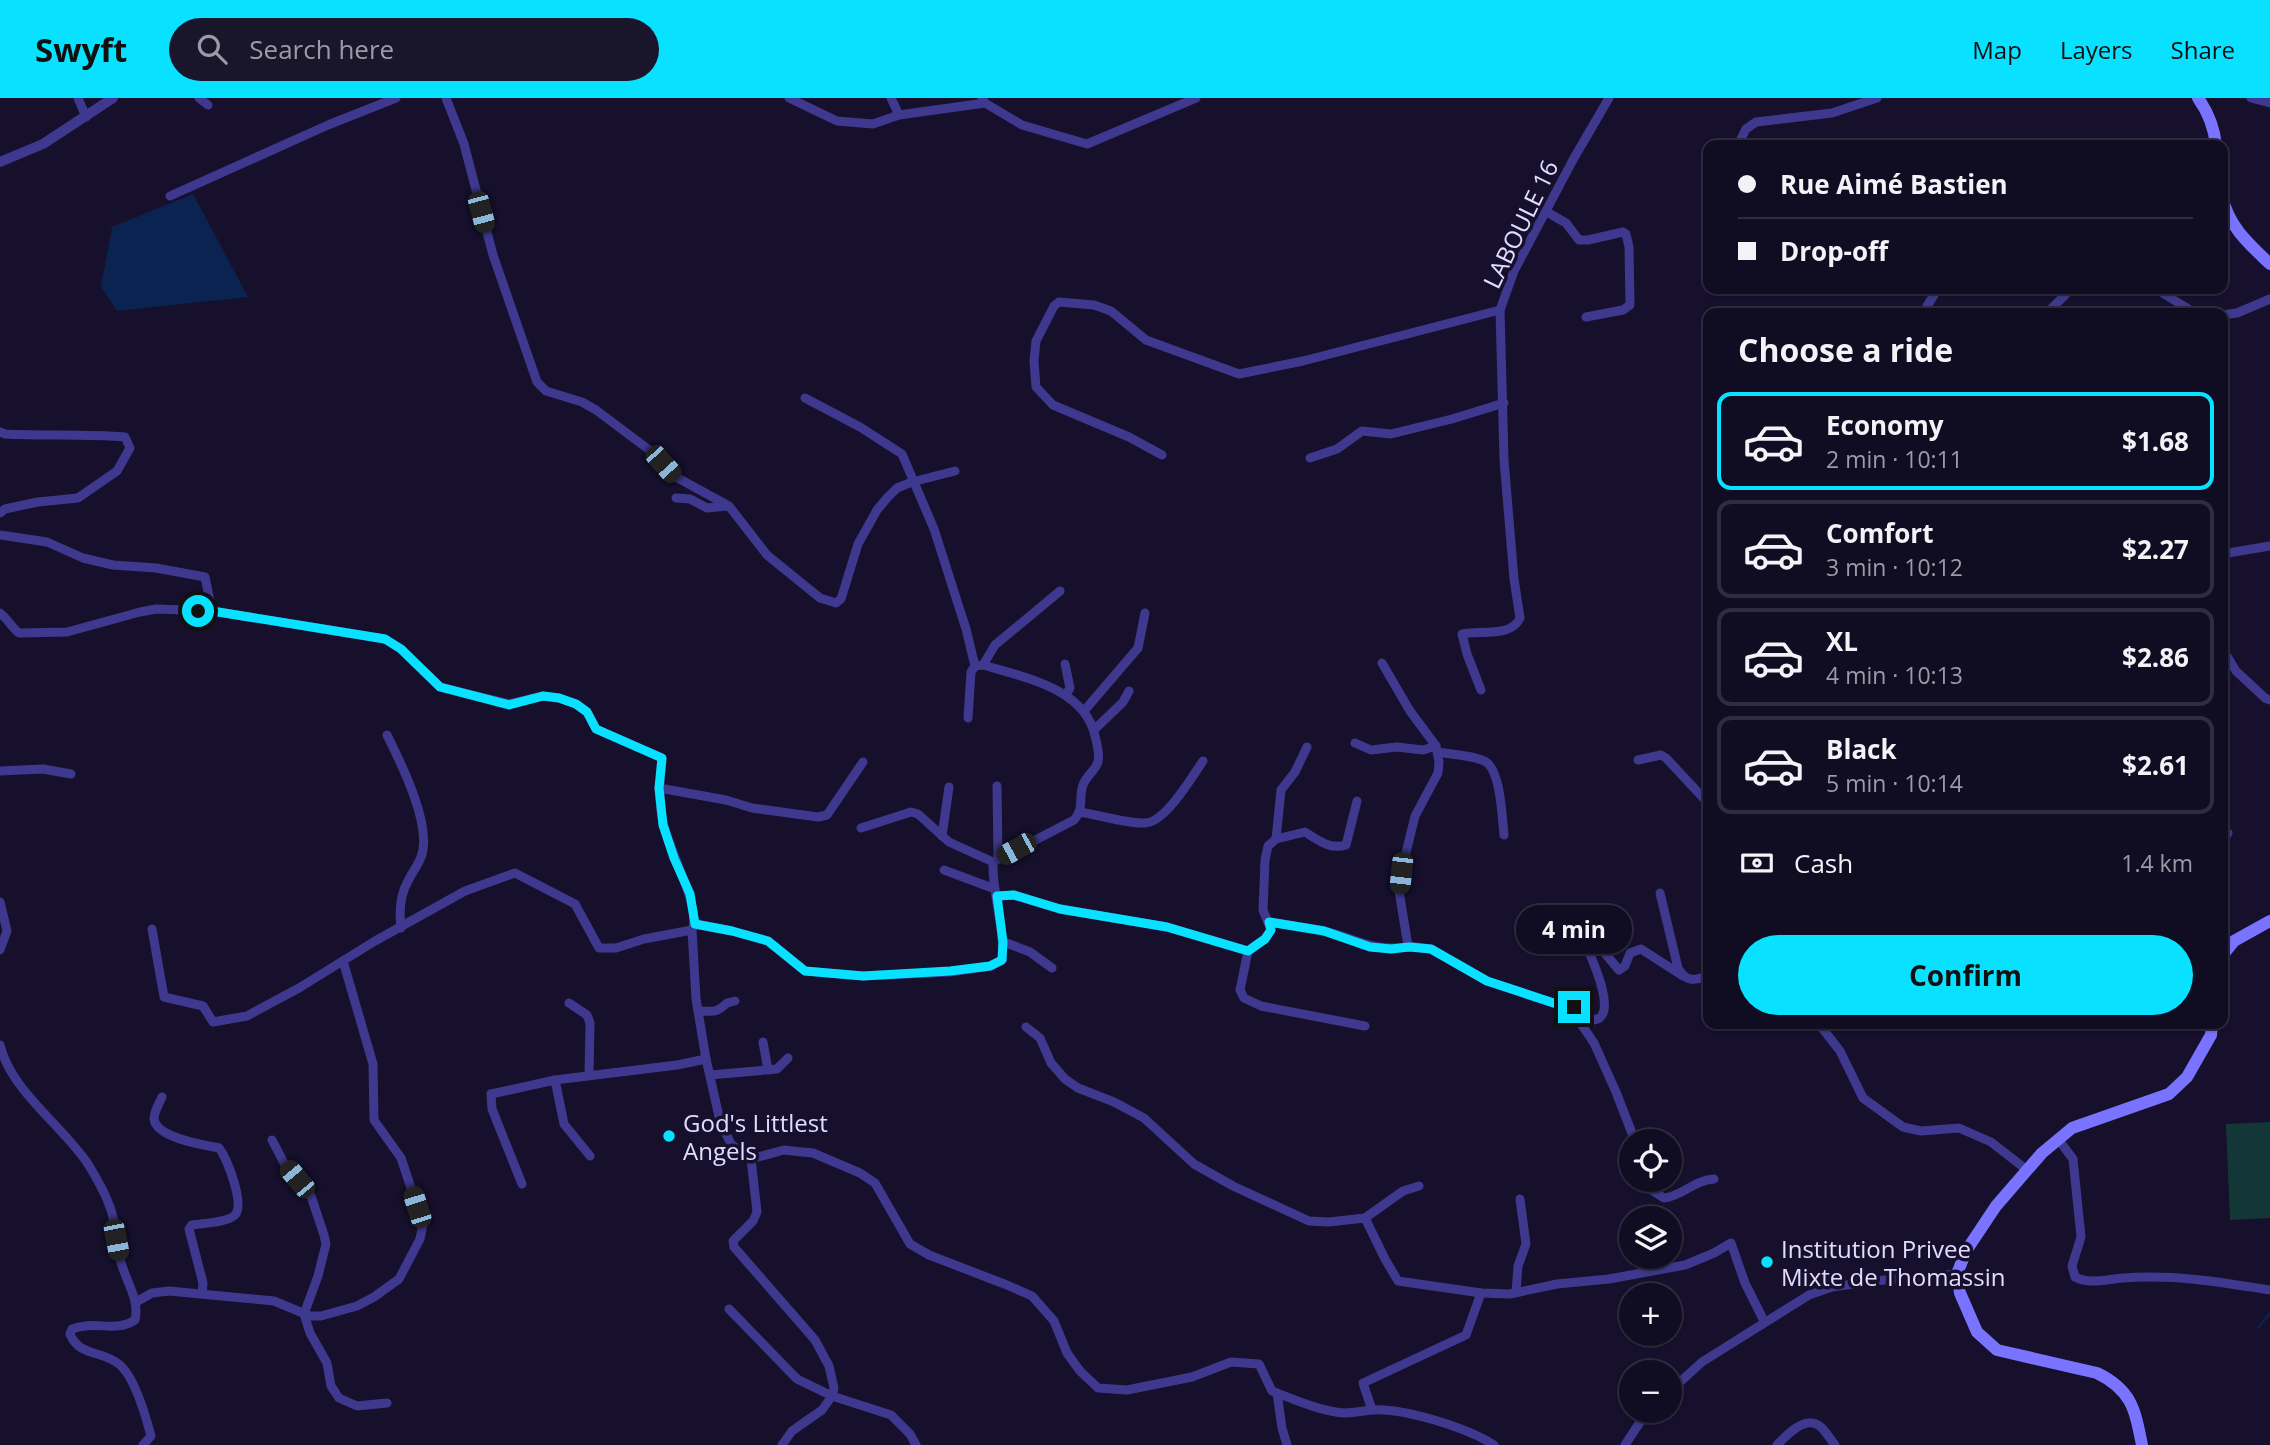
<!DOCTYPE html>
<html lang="en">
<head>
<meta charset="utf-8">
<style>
	body { margin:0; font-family:"Open Sans",sans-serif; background:#19152a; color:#f1f3f6; height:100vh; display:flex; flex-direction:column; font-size:26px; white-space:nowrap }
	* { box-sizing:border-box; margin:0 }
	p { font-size:23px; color:#9c9ba5 }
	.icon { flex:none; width:38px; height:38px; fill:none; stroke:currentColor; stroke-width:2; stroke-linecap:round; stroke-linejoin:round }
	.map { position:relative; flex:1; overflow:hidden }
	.side { position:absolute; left:1703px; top:210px; width:525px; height:721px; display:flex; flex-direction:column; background:#100c22; border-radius:14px; box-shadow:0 2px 5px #0004,0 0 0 2px #302c40 }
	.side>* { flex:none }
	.guide { position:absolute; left:1703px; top:42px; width:525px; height:154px; border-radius:14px; box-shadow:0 2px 5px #0004,0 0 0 2px #302c40; display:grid; align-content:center; height:154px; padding:0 35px; background:#100c22 }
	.controls { position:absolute; left:1619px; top:1031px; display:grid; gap:14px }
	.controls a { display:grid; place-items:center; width:63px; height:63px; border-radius:50%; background:#100c22; box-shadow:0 2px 5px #0004,0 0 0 2px #302c40; font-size:35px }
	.end { position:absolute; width:32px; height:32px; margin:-16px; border:9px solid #08e1ff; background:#111; box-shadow:0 0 0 4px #111 }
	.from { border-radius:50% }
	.bubble { position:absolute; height:49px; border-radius:24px; background:#100c22; box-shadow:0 2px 5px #0004,0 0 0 2px #302c40; font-size:23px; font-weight:700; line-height:49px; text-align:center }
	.car { position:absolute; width:21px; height:42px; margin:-21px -10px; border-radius:9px; box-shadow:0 0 5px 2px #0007; background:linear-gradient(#222 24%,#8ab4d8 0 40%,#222 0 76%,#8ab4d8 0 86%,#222 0) }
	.guide b { display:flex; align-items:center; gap:24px; height:66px; font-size:26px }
	.guide b+b { border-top:2px solid #302c40 }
	.guide i { width:18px; height:18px; background:#f1f3f6 }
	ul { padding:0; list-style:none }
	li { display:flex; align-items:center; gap:21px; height:98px; margin:0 14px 10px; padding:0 21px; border:4px solid #302c40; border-radius:14px }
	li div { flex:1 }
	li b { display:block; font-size:26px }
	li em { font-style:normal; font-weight:700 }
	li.current { border-color:#08e1ff }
	li>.icon { width:63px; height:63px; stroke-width:1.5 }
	h2 { padding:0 35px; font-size:32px; line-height:84px }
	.pay { display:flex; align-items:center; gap:18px; height:77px; padding:0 35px; font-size:26px }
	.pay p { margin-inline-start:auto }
	.cta { display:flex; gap:14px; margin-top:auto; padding:14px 35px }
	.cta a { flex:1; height:80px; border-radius:42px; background:#08e1ff; color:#111; font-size:28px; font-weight:700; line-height:80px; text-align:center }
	header { display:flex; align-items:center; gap:42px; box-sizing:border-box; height:98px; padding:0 35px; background:#08e1ff; color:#111 }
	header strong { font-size:33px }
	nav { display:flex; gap:38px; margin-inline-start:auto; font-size:24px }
	.search { width:490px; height:63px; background:#19152a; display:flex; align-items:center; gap:18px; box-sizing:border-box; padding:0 24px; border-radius:38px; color:#9c9ba5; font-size:26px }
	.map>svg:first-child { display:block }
	.green { fill:#133737 }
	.water { fill:#0a2351 }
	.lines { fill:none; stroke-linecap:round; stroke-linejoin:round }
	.stream { stroke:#0a2351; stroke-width:2.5 }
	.minor { stroke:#3e398e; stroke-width:9 }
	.tertiary { stroke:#3e398e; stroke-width:10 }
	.secondary { stroke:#7a73ff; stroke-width:12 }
	.route { stroke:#08e1ff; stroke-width:9 }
	.poi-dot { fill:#08e1ff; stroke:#16102d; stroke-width:2.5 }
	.labels { text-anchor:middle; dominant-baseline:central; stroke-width:7; stroke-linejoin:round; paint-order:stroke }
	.street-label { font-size:24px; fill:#e1dcff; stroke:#16102d }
	.poi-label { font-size:24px; fill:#e1dcff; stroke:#16102d; text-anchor:start }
</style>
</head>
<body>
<header>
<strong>Swyft</strong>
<div class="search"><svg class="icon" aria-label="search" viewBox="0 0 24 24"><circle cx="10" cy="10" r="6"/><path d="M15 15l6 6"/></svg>Search here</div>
<nav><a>Map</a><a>Layers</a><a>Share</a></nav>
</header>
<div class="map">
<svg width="2270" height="1347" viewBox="0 0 2270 1347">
	<rect width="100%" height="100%" fill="#16102d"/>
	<polygon class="green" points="2270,1024 2270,1120 2230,1122 2226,1026"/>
	<polygon class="water" points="193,96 248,199 117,213 101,189 112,129"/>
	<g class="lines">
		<polyline class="stream" points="2258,1230 2270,1215"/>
		<g class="minor">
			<polyline points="78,0 86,19"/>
			<polyline points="199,0 208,7"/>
			<polyline points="446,0 464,46 493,157 537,284 546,293 582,304 596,312 652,354 674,378 729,408 767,457 820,500 836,505 841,501 858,446 877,412 887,400 897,390 912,384 955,373"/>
			<polyline points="789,0 837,23 873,26 899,17 985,5"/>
			<polyline points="891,0 899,17"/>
			<polyline points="982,0 985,5 1022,27 1087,46 1196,0"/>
			<polyline points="2251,0 2270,5"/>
			<polyline points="1738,47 1746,31 1756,24 1832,15 1877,0"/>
			<polyline points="170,98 328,27 396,0"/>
			<polyline points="1545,113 1566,125 1579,142 1588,142 1623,134 1626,136 1629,149 1630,207 1623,212 1586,219"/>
			<polyline points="2156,191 2195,215"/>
			<polyline points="1929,215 1927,208 1934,197 1933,191"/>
			<polyline points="2047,215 2071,191"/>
			<polyline points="2222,217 2237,215 2270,201"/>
			<polyline points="805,300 860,329 902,356 934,431 966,531 975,568"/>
			<path d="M0 334 5 336C45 338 85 336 125 339L130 350 117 373 78 400 38 404 5 411 0 415"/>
			<polyline points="1162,357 1129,339 1053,307 1036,289 1034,263 1036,243 1054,208 1059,204 1094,207 1111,213 1146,242 1239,276 1303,263 1500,212"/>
			<polyline points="1310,360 1337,351 1362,333 1391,336 1452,321 1504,305"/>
			<polyline points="676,400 690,401 707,410 727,408"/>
			<path d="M0 437 47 444 83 460 113 467 156 470 205 479 212 513 385 541 401 551 440 589 509 606 543 598 559 600 576 606 587 614 596 631 662 660C660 682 658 702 663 724 668 750 702 811 692 832L696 901 706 961 720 1023 731 1046 751 1061 784 1052 802 1054 813 1055 860 1075 875 1085 910 1146 929 1157 1007 1187 1032 1198 1054 1223 1067 1255 1080 1273 1098 1290 1127 1292 1192 1279 1231 1264 1259 1266 1272 1293C1292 1301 1323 1314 1344 1315 1354 1315 1362 1313 1371 1312 1402 1309 1468 1330 1494 1347"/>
			<polyline points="2222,456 2270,448"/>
			<path d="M0 515C8 521 11 529 19 535L67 534 140 514 156 511 212 513"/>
			<polyline points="2222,550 2236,573 2265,600 2270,602"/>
			<path d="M1382 565 1410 613 1436 648 1439 664 1438 675 1415 718 1401 775 1399 793 1408 848 1431 851 1487 883 1571 911 1578 909 1594 922C1619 919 1592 861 1586 847L1587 841H1593L1619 872 1625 868 1630 855 1641 851 1683 878"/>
			<polyline points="1065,566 1070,590 1066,597"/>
			<polyline points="983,567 995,547 1060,493"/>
			<path d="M1481 592 1467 556 1462 536C1480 532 1511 540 1520 520L1514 481 1504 362 1500 212 1514 173 1574 60 1609 0"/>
			<polyline points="1084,613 1138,550 1145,515"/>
			<path d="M968 620 971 574 975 568 983 567C1023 579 1085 590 1095 638 1097 646 1100 656 1098 664 1095 673 1086 678 1083 687 1078 701 1085 709 1074 722L993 764"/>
			<polyline points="1094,632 1123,604 1129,593"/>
			<path d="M387 637C401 665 433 729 421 759 418 767 412 775 408 783 400 797 399 814 401 830"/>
			<polyline points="1355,645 1371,652 1397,649 1423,652 1436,648"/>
			<polyline points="1307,649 1295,674 1281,692 1276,741 1268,748 1265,762 1263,812 1271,832 1265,841 1248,853 1240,892 1244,900 1261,908 1365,928"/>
			<path d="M1438 654C1452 657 1474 657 1486 664 1501 674 1502 720 1504 737"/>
			<polyline points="1638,662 1661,657 1666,660 1708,705"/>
			<polyline points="0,673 43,671 71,676"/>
			<polyline points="997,688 998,761"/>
			<polyline points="659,690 726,702 752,710 818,719 827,717 863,664"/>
			<path d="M1080 714C1099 717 1128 726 1145 725 1165 725 1192 679 1203 663"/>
			<polyline points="942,738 949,689"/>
			<path d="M1276 741 1305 734C1318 742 1330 752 1346 747L1357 703"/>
			<polyline points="2222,744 2228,735"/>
			<polyline points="944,772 995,791"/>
			<path d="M1660 795 1678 870C1686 884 1693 883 1708 878"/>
			<polyline points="997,798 1014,797 1060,811 1167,829 1248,853"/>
			<polyline points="0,804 7,833 0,852"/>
			<path d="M1269 824C1287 827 1306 829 1324 833 1357 841 1372 854 1409 849"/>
			<path d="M695 826 732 833 768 843 805 873 863 878 950 874 991 868 1002 862C1005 829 992 797 993 764L949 744 918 716 911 714 861 730"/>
			<polyline points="152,831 164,899 203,908 213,924 247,918 299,890 375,843 465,793 515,775 575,806 599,850 616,850 644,841 692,832"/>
			<polyline points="1004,844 1030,854 1052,870"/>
			<polyline points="569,905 587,917 590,925 589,977"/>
			<polyline points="1571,911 1594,945 1616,994 1635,1043"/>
			<path d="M698 913C714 913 715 916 727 905L735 903"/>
			<polyline points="1819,926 1840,953 1863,1000 1903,1029 1921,1033 1959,1030 1991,1044 2027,1072"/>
			<polyline points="1026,929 1040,940 1051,965 1065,981 1078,990 1114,1004 1144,1020 1194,1066 1233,1088 1309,1123 1329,1124 1365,1120"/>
			<polyline points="763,944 768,972"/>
			<path d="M0 947C11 993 62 1027 88 1066 96 1079 105 1095 110 1109 116 1125 116 1144 120 1161 125 1182 140 1201 135 1222 116 1235 95 1222 72 1231L70 1236C79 1259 103 1252 120 1267 135 1280 146 1319 151 1338L143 1347"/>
			<polyline points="710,977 777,971 788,960"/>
			<polyline points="555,982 564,1026 590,1058"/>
			<path d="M162 999C159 1006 154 1013 154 1021 156 1040 204 1047 219 1050 227 1060 245 1106 235 1117 226 1125 204 1125 192 1127L189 1131 203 1185 202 1196"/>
			<path d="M2058 1041 2073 1061 2081 1139 2072 1168 2075 1179C2090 1187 2107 1181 2123 1180 2173 1176 2221 1184 2270 1192"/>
			<polyline points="272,1042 284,1065 311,1098 324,1137 326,1146 318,1178 304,1216 310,1235 327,1265 331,1288 339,1300 357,1308 387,1305"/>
			<polyline points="751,1061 757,1114 753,1123 733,1143 734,1149 815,1242 829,1268 834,1290 832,1298 822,1312 792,1333 782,1347"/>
			<path d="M1649 1082 1653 1093 1664 1100C1683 1098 1694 1082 1714 1081"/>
			<polyline points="522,1086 492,1011 491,996 555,982 677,967 706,961"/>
			<polyline points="1419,1088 1403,1093 1365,1120 1385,1161 1398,1183 1481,1195 1510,1196 1557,1186 1609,1181 1685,1167 1714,1155 1731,1145 1745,1185 1764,1223"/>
			<polyline points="1516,1194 1518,1168 1526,1146 1520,1101"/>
			<polyline points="136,1204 152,1195 169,1193 274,1203 310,1218 321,1218 357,1208 374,1199 399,1181 420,1141 423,1126 401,1060 374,1022 373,966 343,863"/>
			<polyline points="729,1211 797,1281 832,1298 891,1317 910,1336 916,1347"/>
			<polyline points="1670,1293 1702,1264 1809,1197 1832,1189 1874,1183 1957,1176"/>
			<polyline points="1277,1295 1282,1330 1287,1347"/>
			<polyline points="1372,1312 1363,1285 1466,1237 1481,1195"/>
			<polyline points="1625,1347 1642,1321 1651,1312"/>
			<path d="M1777 1347C1785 1339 1802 1320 1816 1326 1823 1328 1830 1341 1835 1347"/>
		</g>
		<polyline class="tertiary" points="0,64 43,46 113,0"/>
		<g class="secondary">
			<path d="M2198 0C2208 14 2214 29 2216 47"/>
			<path d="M2222 98C2229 129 2248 145 2270 166"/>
			<polyline points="2222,858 2234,843 2270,823"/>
			<path d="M2142 1347C2135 1312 2132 1292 2097 1275L1997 1252 1977 1234 1960 1195 1957 1176 1966 1153 1996 1108 2042 1055 2072 1030 2169 996 2187 979 2211 937 2212 926"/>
		</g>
	</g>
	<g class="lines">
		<polyline class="route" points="198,513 212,513 385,541 401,551 440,589 509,607 543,598 559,600 576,606 587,614 596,631 662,660 659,690 663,727 674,760 690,796 695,826 732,833 768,843 805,873 863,878 950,873 990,868 1002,862 1003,844 997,798 1014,797 1060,811 1167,829 1248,853 1265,841 1271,832 1269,824 1324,833 1370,849 1391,851 1409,849 1431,851 1487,883 1572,911 1574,909"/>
	</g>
	<g class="poi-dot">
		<circle cx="669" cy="1038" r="7"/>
		<circle cx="1767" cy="1164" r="7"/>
	</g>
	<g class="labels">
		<g class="street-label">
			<text transform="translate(1520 126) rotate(-64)">LABOULE 16</text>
		</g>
		<g class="poi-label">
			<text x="683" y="1024">God's Littlest<tspan x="683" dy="28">Angels</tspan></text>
			<text x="1781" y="1150">Institution Privee<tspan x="1781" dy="28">Mixte de Thomassin</tspan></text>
		</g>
	</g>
</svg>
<div class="controls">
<a><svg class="icon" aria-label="locate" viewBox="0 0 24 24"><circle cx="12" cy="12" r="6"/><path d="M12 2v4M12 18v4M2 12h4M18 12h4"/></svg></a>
<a><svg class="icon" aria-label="layers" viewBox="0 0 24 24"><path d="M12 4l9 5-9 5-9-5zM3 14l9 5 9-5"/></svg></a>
<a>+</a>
<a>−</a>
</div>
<i class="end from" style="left:198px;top:513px"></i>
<i class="end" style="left:1574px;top:909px"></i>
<div class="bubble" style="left:1516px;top:807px;width:116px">4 min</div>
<i class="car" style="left:481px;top:114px;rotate:165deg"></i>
<i class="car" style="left:663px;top:366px;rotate:138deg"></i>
<i class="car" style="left:1016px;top:751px;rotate:241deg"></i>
<i class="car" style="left:1401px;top:775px;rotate:186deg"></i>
<i class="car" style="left:297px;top:1081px;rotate:320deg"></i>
<i class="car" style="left:417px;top:1109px;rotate:342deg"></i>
<i class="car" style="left:116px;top:1142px;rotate:169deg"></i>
<div class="guide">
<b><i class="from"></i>Rue Aimé Bastien</b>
<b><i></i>Drop-off</b>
</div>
<section class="side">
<h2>Choose a ride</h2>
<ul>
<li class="current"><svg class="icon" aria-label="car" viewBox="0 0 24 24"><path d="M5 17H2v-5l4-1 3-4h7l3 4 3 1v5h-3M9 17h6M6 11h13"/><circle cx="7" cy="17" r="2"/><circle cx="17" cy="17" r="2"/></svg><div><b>Economy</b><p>2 min · 10:11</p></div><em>$1.68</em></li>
<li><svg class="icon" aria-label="car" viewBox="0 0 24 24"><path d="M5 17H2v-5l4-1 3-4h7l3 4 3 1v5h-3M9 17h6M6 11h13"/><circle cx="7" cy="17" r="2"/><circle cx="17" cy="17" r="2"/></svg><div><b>Comfort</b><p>3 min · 10:12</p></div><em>$2.27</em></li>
<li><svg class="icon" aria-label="car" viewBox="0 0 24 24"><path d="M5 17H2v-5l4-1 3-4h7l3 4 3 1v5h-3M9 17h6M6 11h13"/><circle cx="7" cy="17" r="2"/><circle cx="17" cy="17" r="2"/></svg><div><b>XL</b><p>4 min · 10:13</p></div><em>$2.86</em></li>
<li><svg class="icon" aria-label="car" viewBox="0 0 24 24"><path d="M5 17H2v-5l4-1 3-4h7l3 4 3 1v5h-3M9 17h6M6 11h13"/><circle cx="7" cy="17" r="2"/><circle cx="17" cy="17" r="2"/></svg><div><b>Black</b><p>5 min · 10:14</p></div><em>$2.61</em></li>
</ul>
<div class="pay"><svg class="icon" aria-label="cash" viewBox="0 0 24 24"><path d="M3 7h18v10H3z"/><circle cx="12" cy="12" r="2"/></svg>Cash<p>1.4 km</p></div>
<div class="cta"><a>Confirm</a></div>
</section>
</div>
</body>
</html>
